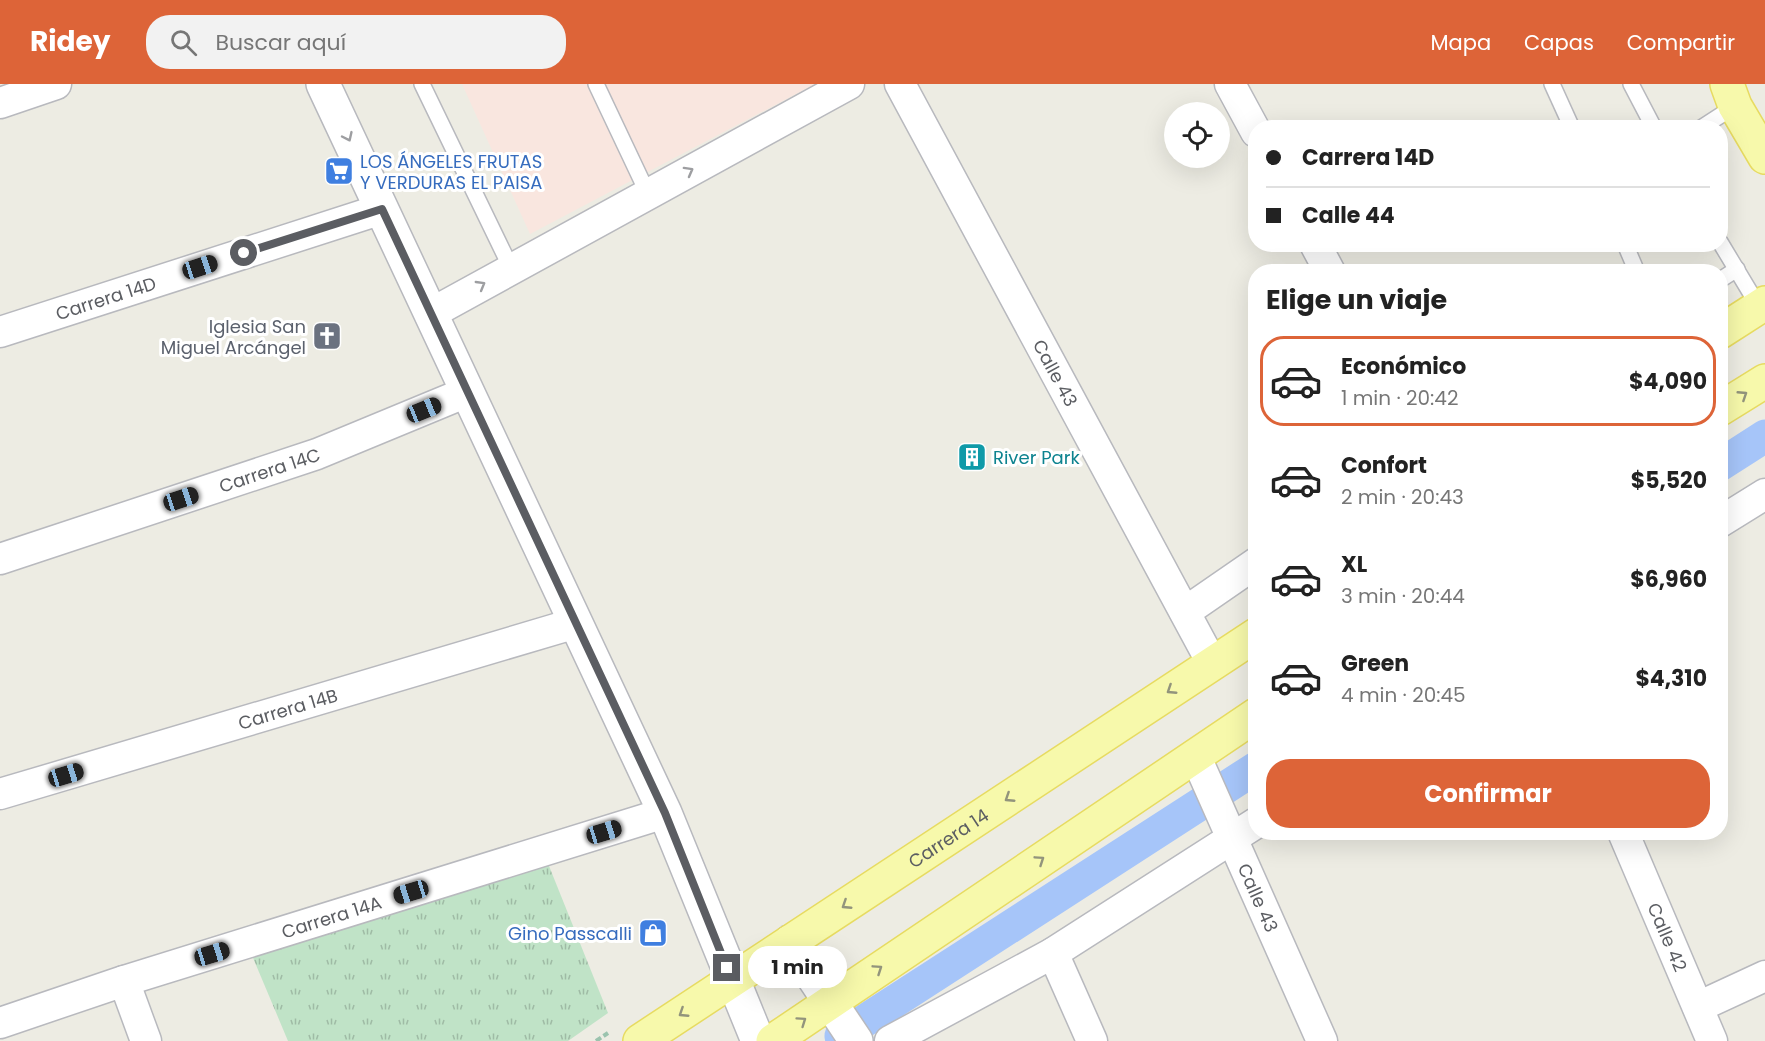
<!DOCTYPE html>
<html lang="es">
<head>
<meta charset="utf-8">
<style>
	body { margin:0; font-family:Poppins,sans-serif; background:#f2f2f2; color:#222; height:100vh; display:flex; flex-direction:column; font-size:22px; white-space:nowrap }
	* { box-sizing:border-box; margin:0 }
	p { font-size:20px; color:#767676 }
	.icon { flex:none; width:33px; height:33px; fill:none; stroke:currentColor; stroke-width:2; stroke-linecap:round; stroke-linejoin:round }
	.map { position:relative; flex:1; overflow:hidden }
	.details { position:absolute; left:1248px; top:180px; width:480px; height:576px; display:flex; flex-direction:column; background:#fff; border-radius:24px; box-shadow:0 6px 24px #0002 }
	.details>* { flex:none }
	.banner { position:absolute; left:1248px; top:36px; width:480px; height:132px; border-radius:24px; box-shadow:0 6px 24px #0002; display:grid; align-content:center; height:132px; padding:0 18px; background:#fff }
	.tools { position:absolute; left:1164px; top:18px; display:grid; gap:12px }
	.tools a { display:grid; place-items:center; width:66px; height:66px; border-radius:50%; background:#fff; box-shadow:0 6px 24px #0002; font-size:30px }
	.end { position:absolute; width:27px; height:27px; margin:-14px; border:8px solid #5b5d62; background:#fff; box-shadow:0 0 0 3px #fff }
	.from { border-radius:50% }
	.bubble { position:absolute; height:42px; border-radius:21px; background:#fff; box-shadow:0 6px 24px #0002; font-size:20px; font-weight:700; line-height:42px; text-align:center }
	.car { position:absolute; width:18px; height:36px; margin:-18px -9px; border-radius:8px; box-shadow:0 0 4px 2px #0007; background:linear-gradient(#222 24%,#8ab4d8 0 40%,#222 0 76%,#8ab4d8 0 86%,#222 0) }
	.banner b { display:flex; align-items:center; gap:21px; height:57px; font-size:22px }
	.banner b+b { border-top:2px solid #e0e0e0 }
	.banner i { width:15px; height:15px; background:#222 }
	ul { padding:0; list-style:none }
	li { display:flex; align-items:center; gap:18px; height:90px; margin:0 12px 9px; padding:0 6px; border:3px solid transparent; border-radius:24px }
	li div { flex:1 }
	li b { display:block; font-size:22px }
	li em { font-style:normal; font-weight:700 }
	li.on { border-color:#dd6438 }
	li>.icon { width:54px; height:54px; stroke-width:1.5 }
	h2 { padding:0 18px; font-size:27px; line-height:72px }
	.action { display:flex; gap:12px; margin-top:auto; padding:12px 18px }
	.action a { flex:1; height:69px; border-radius:24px; background:#dd6438; color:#fff; font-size:24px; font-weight:700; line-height:69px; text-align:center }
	header { display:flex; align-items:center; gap:36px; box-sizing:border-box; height:84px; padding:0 30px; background:#dd6438; color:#fff }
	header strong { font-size:28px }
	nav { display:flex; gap:33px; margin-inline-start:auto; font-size:21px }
	.search { width:420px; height:54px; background:#f2f2f2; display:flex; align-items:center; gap:15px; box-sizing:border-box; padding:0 21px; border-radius:24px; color:#767676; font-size:22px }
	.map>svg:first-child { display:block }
	.medical { fill:#f9e6df }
	.grass { fill:url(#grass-tufts) }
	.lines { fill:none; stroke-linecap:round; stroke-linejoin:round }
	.canal { stroke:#a6c5f9; stroke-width:33 }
	.service-casing { stroke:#b8b9be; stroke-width:18 }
	.minor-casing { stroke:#b8b9be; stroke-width:33 }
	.tertiary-casing { stroke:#b8b9be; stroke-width:36 }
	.primary-casing { stroke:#e7db61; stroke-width:36 }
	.path { stroke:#9bc3ae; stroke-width:4; stroke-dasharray:6 3; stroke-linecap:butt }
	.service { stroke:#fff; stroke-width:15 }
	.minor { stroke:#fff; stroke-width:30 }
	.tertiary { stroke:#fff; stroke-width:33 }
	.primary { stroke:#f7f9ab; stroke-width:33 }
	.oneway { stroke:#9d9ea1 }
	.oneway2 { stroke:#92947c }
	.route { stroke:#5b5d62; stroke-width:8 }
	.labels { text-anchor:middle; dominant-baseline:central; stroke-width:6; stroke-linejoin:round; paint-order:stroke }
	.shop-label { font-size:18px; fill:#366cbe; stroke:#fff; text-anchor:start }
	.street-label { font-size:18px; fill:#5b5d62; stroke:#fff }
	.worship-label { font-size:18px; fill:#5b616d; stroke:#fff; text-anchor:end }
	.culture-label { font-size:18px; fill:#0d838f; stroke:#fff; text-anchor:start }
</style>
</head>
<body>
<header>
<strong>Ridey</strong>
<div class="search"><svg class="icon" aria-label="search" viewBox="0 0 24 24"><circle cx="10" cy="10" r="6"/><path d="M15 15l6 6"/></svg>Buscar aquí</div>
<nav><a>Mapa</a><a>Capas</a><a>Compartir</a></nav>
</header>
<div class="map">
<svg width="1765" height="957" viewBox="0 0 1765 957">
	<defs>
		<pattern id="grass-tufts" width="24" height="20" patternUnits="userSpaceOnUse" patternTransform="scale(1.5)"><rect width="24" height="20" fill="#c0e3c7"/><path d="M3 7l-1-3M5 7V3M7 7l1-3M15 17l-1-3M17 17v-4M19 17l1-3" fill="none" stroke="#9fbba5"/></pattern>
	</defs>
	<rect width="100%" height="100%" fill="#edece3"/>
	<polygon class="medical" points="462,0 815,0 530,150"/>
	<polygon class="grass" points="543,767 608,929 568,957 288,957 251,869"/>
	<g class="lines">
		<g class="canal">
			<polyline points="1720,381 1765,352"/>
			<polyline points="842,957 841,952 1256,684"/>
		</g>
		<g class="service-casing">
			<g id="service">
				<polyline points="422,0 511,184"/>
				<polyline points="596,0 648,110"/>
				<polyline points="1552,0 1572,44"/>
				<polyline points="1631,0 1654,44"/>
				<polyline points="1701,44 1735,22"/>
				<polyline points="1720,158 1759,223"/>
				<polyline points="1625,160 1637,188"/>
				<polyline points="1720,196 1737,185"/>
			</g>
		</g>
		<g class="minor-casing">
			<g id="minor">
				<path id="s1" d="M900 0 1212 579"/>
				<polyline points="1230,0 1256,48"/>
				<polyline points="0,19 56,0"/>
				<polyline points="1315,160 1330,188"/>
				<polyline points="430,230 849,0"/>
				<path id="s2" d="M0 248 382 125"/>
				<polyline points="1720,438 1765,410"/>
				<path id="s3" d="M0 475 317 370 467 308"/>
				<polyline points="1185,528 1256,479"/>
				<path id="s4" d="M1195 671 1322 957"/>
				<path id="s5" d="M0 710 576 539"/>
				<path id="s6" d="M1623 748 1712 957"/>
				<polyline points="1053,869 1092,957"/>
				<polyline points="124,897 146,957"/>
				<polyline points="1698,923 1765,892"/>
				<path id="s7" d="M0 939 124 897 665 729"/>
				<polyline points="890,957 1053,869 1256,739"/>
			</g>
		</g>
		<g class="tertiary-casing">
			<g id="tertiary">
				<polyline points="323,0 665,729 758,957"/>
				<polyline points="790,858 856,957"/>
			</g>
		</g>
		<g class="primary-casing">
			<g id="primary">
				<polyline points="1727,0 1735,22 1765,73"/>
				<polyline points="1720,248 1765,219"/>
				<polyline points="1720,325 1765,297"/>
				<path id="s8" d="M640 957 1256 551"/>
				<polyline points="773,957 1256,631"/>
			</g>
		</g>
		<polyline class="path" points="596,957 608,949"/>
		<use href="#service" class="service"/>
		<use href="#minor" class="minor"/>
		<use href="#tertiary" class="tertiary"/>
		<use href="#primary" class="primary"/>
	</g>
	<defs><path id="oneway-chevron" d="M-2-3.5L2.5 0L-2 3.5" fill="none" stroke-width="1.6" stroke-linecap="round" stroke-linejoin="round" transform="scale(1.5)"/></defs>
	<g class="oneway">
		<use href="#oneway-chevron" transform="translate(348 53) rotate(65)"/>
		<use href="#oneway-chevron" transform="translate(689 87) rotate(-29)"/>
		<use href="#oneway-chevron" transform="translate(481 201) rotate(-30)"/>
	</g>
	<g class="oneway2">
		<use href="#oneway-chevron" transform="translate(1743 311) rotate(-33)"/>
		<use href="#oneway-chevron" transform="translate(1171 606) rotate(147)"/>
		<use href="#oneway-chevron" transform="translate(1009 714) rotate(147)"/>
		<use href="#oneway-chevron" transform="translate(1040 776) rotate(-34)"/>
		<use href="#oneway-chevron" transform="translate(846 821) rotate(147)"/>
		<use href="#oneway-chevron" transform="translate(878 885) rotate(-34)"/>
		<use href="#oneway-chevron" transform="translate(683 929) rotate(147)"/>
		<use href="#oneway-chevron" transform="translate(802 937) rotate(-35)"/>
	</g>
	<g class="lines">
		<polyline class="route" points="244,169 382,125 665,729 727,884"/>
	</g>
	<defs>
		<g id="supermarket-square" transform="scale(1.5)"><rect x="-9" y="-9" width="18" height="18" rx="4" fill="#3f7fe0" stroke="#fff"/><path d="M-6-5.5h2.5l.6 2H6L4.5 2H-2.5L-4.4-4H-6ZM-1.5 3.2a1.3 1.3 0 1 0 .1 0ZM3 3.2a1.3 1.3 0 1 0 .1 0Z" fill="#fff"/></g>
		<g id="church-square" transform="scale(1.5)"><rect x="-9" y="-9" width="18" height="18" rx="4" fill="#6b7280" stroke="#fff"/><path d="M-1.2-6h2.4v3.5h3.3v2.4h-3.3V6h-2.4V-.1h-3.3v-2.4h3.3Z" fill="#fff"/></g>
		<g id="building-square" transform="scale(1.5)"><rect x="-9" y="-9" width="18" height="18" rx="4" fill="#0f9aa8" stroke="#fff"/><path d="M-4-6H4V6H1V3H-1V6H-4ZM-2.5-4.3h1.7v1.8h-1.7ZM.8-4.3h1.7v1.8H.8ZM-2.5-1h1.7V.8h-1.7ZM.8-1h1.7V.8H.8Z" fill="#fff"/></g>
		<g id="shop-square" transform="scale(1.5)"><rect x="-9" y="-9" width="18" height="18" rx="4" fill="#3f7fe0" stroke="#fff"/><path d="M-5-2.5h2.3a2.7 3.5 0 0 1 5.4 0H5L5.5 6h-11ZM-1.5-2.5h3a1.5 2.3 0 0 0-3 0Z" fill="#fff"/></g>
	</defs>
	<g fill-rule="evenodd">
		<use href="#supermarket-square" x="339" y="87"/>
		<use href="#church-square" x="327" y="252"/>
		<use href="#building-square" x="972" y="373"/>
		<use href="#shop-square" x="653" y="849"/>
	</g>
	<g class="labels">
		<g class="shop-label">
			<text x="360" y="77">LOS ÁNGELES FRUTAS<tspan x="360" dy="21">Y VERDURAS EL PAISA</tspan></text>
			<text x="632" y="849" text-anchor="end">Gino Passcalli</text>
		</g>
		<g class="street-label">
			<text stroke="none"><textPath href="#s2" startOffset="111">Carrera 14D</textPath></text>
			<text stroke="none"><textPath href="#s1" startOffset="328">Calle 43</textPath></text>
			<text stroke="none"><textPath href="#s3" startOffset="284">Carrera 14C</textPath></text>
			<text stroke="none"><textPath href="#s5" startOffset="300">Carrera 14B</textPath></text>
			<text stroke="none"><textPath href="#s8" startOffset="369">Carrera 14</textPath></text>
			<text stroke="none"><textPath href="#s4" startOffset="156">Calle 43</textPath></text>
			<text stroke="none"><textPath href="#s7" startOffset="348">Carrera 14A</textPath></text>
			<text stroke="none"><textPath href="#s6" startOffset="114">Calle 42</textPath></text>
		</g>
		<g class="worship-label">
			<text x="306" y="242">Iglesia San<tspan x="306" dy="21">Miguel Arcángel</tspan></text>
		</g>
		<g class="culture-label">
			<text x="993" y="373">River Park</text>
		</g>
	</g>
</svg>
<div class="tools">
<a><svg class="icon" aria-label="locate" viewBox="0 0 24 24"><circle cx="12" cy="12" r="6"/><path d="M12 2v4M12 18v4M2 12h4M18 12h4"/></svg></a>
</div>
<i class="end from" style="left:244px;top:169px"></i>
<i class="end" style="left:727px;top:884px"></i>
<div class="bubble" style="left:748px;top:862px;width:99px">1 min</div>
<i class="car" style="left:200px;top:183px;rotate:72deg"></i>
<i class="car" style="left:424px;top:326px;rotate:68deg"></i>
<i class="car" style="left:181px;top:415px;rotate:72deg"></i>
<i class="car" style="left:66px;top:691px;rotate:73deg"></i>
<i class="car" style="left:604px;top:748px;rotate:73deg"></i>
<i class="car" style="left:411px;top:808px;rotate:253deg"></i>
<i class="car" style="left:212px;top:870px;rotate:73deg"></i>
<div class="banner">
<b><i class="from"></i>Carrera 14D</b>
<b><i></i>Calle 44</b>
</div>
<section class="details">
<h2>Elige un viaje</h2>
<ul>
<li class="on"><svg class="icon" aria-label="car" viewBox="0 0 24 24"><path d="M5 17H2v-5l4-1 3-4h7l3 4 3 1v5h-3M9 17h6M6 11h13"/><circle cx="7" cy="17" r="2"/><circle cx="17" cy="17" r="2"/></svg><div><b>Económico</b><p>1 min · 20:42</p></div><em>$4,090</em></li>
<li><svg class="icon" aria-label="car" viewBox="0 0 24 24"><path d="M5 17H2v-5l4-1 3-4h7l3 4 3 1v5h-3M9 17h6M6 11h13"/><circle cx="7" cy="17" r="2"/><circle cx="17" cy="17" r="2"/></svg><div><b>Confort</b><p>2 min · 20:43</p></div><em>$5,520</em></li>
<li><svg class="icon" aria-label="car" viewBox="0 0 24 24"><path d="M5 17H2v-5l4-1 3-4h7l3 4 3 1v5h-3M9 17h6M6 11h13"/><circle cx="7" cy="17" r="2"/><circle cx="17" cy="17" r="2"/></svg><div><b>XL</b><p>3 min · 20:44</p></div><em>$6,960</em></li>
<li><svg class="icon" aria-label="car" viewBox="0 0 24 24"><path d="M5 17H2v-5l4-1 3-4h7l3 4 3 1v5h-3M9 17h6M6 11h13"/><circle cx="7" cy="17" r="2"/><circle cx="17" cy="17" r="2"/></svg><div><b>Green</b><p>4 min · 20:45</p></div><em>$4,310</em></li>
</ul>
<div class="action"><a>Confirmar</a></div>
</section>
</div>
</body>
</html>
